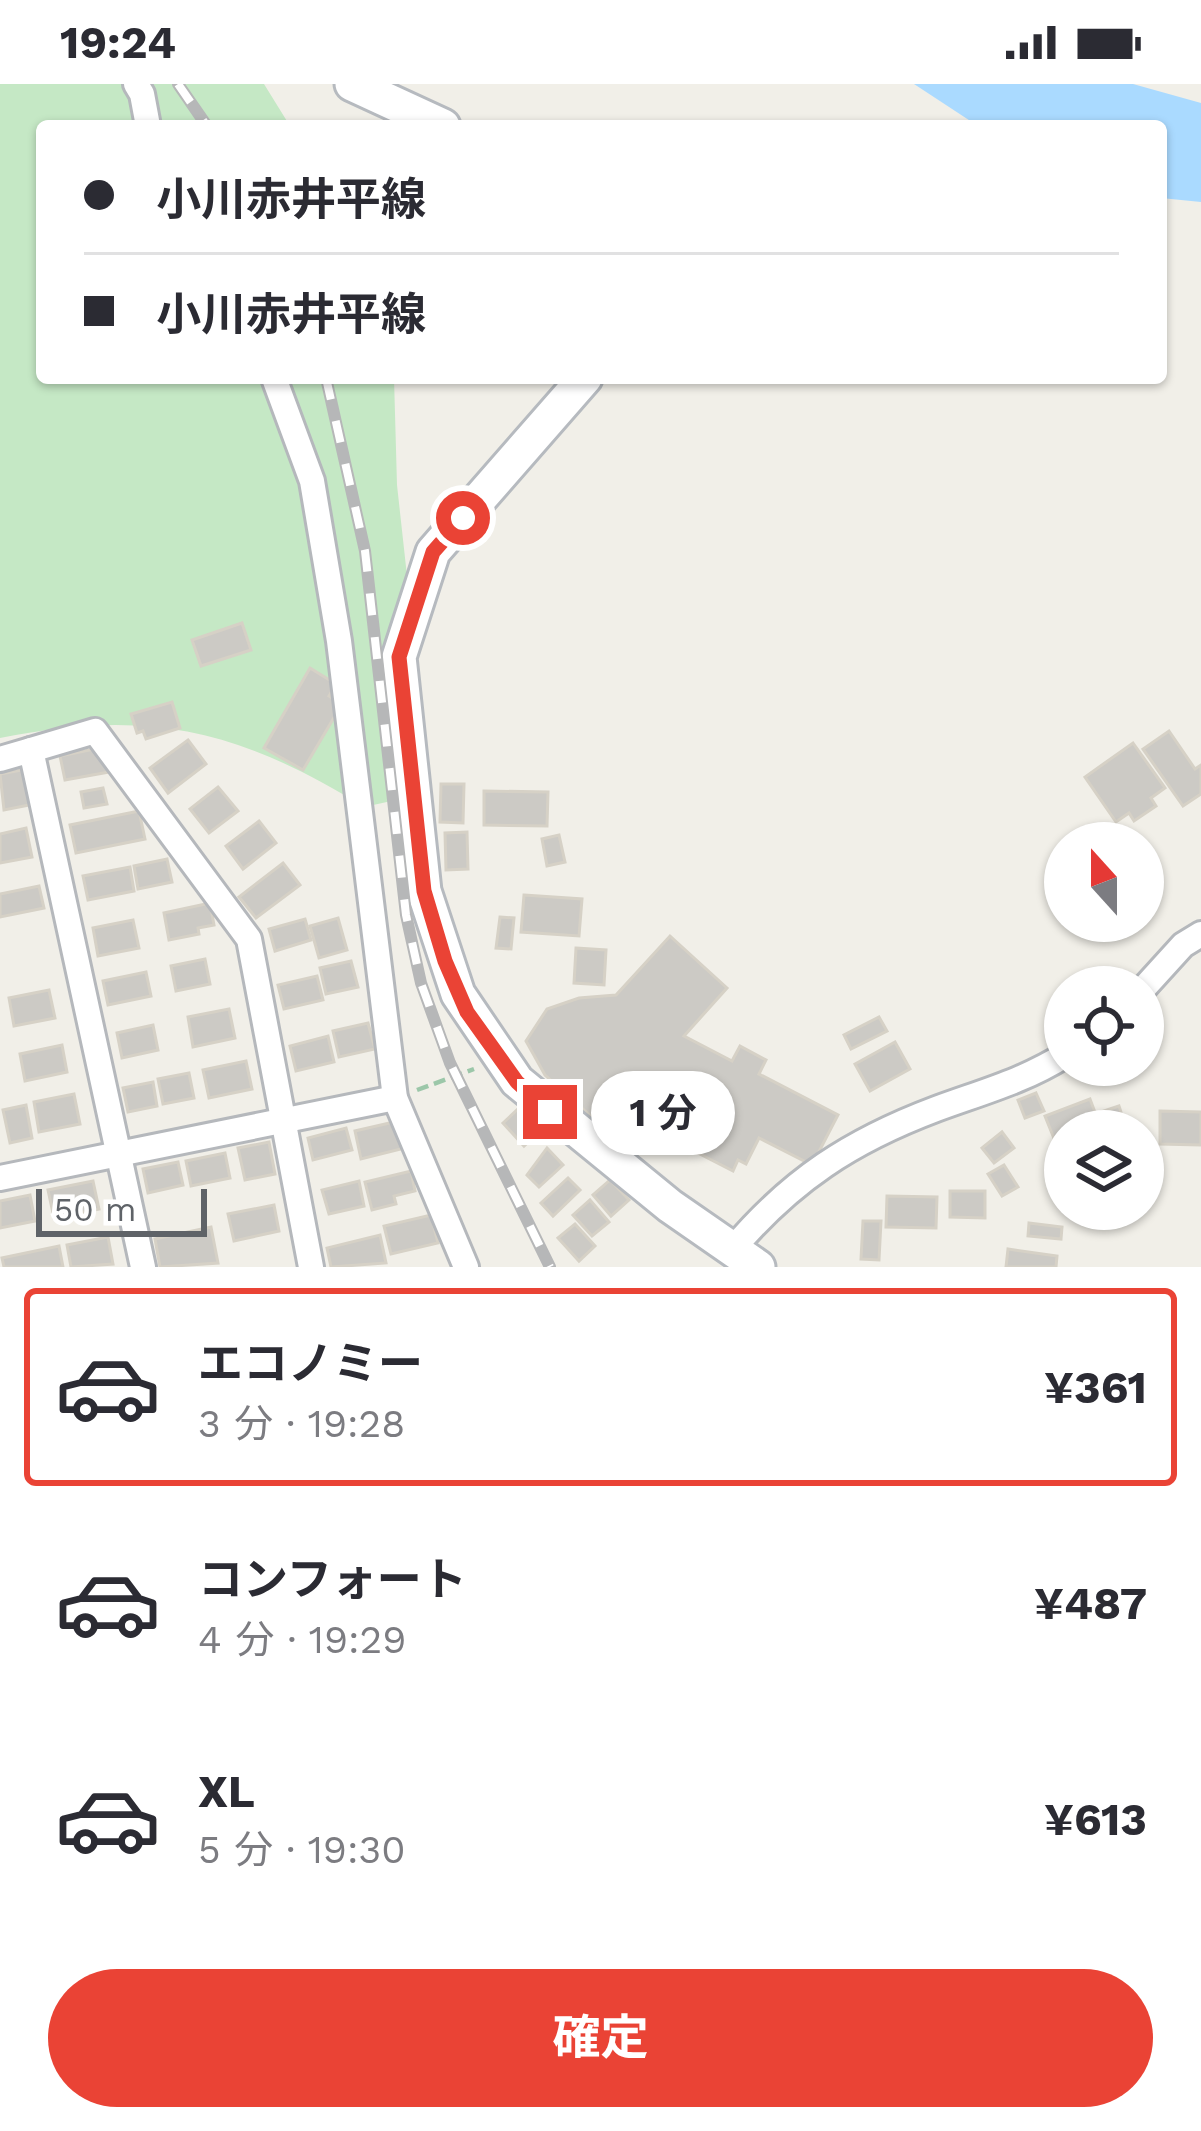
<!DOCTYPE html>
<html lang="ja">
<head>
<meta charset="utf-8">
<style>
	body { margin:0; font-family:"Work Sans","Noto Sans JP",sans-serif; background:#f7f7f7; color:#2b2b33; height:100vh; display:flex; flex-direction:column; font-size:45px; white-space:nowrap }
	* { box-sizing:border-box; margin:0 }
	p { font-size:39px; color:#7c7c81 }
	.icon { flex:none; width:66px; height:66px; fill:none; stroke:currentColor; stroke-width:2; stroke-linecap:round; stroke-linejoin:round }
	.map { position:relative; height:1183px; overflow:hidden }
	.sheet { display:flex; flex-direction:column; background:#fff; flex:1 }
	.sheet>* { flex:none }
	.guide { position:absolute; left:36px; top:36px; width:1131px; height:264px; border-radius:12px; box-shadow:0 3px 9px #0004; display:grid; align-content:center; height:264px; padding:0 48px; background:#fff }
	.needle { width:78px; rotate:339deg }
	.buttons { position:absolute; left:1044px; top:738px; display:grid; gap:24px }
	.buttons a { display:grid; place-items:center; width:120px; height:120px; border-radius:50%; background:#fff; box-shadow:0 3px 9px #0004; font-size:60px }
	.scale { position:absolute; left:36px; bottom:30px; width:171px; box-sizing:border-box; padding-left:12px; border:6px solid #5f6368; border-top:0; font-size:33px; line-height:42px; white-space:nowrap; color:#5f6368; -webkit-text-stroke:9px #fff; paint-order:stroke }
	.end { position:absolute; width:54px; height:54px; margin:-27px; border:15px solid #ea4335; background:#fff; box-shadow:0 0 0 6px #fff }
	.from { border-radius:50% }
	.bubble { position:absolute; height:84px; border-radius:42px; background:#fff; box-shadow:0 3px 9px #0004; font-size:39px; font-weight:700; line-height:84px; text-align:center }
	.guide b { display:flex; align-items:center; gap:42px; height:114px; font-size:45px }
	.guide b+b { border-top:3px solid #e1e1e2 }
	.guide i { width:30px; height:30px; background:#2b2b33 }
	ul { padding:21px 0 0; list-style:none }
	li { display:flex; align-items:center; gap:36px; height:198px; margin:0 24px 18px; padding:0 24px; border:6px solid transparent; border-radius:12px }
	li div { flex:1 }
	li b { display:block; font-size:45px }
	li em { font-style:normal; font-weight:700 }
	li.active { border-color:#ea4335 }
	li>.icon { width:108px; height:108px; stroke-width:1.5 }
	.cta { display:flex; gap:24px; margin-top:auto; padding:24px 48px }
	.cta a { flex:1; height:138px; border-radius:72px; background:#ea4335; color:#fff; font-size:48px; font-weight:700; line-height:138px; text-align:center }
	.status { display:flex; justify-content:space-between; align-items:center; height:84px; padding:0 60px; background:#fff; direction:ltr }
	.status svg { height:33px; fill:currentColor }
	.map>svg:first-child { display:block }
	.green { fill:#c5e8c5 }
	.water { fill:#aadaff }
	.building { fill:#cccac5; stroke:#d6d1c6; stroke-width:3 }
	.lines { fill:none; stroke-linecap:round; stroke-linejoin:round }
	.minor-casing { stroke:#b5b8bc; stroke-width:30 }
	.secondary-casing { stroke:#b6babf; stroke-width:39 }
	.path { stroke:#9cc7a9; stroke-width:4.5; stroke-dasharray:12 6; stroke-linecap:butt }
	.minor { stroke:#fff; stroke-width:24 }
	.secondary { stroke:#fff; stroke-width:33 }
	.rail-casing { stroke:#b6b7b8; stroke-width:12 }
	.rail { stroke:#fff; stroke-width:8; stroke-dasharray:22; stroke-linecap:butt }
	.route { stroke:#ea4335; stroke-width:15 }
</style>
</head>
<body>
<div class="status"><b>19:24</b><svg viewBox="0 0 49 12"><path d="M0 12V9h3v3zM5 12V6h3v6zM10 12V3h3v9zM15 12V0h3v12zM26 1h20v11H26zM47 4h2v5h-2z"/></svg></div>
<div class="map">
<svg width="1201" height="1183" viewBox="0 0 1201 1183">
	<rect width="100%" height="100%" fill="#f1efe8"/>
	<path class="green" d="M0 0H264L290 42H42V294H394L397 401 408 501 411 693 396 716 364 723C238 645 147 624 0 654Z"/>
	<polygon class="water" points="914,0 1133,0 1201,19 1201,118 1161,114 1161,42 978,42"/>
	<g class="building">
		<polygon points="242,539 251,566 201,582 192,556"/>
		<polygon points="310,584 336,600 329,612 342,620 303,686 264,664"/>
		<polygon points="172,618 180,644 146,655 143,647 137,649 131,630"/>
		<polygon points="1169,647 1195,685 1201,681 1201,710 1183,722 1143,665"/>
		<polygon points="188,656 206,680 168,709 150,684"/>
		<polygon points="1133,659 1165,704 1151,714 1156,722 1134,737 1129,729 1116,738 1085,693"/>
		<polygon points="104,663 109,688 65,696 60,672"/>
		<polygon points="27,685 34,720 4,726 0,690"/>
		<polygon points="441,700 464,700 463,739 440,738"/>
		<polygon points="218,703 238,727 209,749 190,725"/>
		<polygon points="103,704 107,720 84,724 81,708"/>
		<polygon points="484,707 548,708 547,742 484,741"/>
		<polygon points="139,727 145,755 76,769 70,741"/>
		<polygon points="259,737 276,759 243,785 226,762"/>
		<polygon points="26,744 32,773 0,779 0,750"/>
		<polygon points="467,748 468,785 446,786 445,749"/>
		<polygon points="559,751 565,778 547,782 542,755"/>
		<polygon points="167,775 172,798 138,805 134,782"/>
		<polygon points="283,779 300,801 256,834 239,813"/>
		<polygon points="130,783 134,807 88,816 83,792"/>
		<polygon points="39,802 44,824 0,833 0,810"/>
		<polygon points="524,811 582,815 579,852 521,848"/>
		<polygon points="210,819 214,841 198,844 199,850 169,856 164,829"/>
		<polygon points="500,833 514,834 511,865 496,864"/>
		<polygon points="338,834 347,866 319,874 310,842"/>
		<polygon points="305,835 311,856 275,867 269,845"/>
		<polygon points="133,836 139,864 98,872 93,844"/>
		<polygon points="670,852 727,904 684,952 732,977 740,962 766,976 759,990 838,1031 812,1081 759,1054 746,1080 738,1076 733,1087 616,1027 602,1042 545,991 526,957 547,925 579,914 616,911"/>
		<polygon points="576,864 606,866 604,901 574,899"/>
		<polygon points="205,875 210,900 176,907 171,882"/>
		<polygon points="351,877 358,903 326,910 320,884"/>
		<polygon points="146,888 151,912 108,921 103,897"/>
		<polygon points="317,892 323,916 284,925 278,901"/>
		<polygon points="49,906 55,934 14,942 9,914"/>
		<polygon points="229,925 235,954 193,963 188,933"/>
		<polygon points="879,933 887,947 851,965 844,951"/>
		<polygon points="368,939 375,965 339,973 333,947"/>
		<polygon points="153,941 158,966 122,974 117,949"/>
		<polygon points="328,952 334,978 296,987 290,962"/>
		<polygon points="895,958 910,985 870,1007 855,980"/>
		<polygon points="62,961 67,988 25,997 20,970"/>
		<polygon points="246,977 252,1005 209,1014 203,986"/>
		<polygon points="189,989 194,1014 163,1020 158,995"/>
		<polygon points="153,998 157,1022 128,1028 123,1004"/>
		<polygon points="1036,1009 1044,1027 1025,1034 1018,1016"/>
		<polygon points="74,1010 80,1040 39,1048 34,1018"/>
		<polygon points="1090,1015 1102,1047 1065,1047 1065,1065 1059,1067 1045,1032"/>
		<polygon points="26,1021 32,1054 10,1059 3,1026"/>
		<polygon points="1119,1022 1127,1047 1105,1047 1098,1029"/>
		<polygon points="518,1025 539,1048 524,1062 503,1039"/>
		<polygon points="1160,1027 1201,1028 1201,1061 1160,1060"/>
		<polygon points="398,1037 405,1064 361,1075 355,1047"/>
		<polygon points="346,1044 352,1066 313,1076 308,1054"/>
		<polygon points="1002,1048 1014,1064 994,1079 982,1064"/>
		<polygon points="269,1058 275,1090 245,1096 238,1064"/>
		<polygon points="547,1064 563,1081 539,1103 527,1091"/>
		<polygon points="225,1069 230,1094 191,1102 186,1077"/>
		<polygon points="178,1078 183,1101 148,1109 143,1085"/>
		<polygon points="1004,1081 1018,1103 1002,1112 988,1090"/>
		<polygon points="411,1087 415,1107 394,1112 396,1120 372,1126 365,1098"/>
		<polygon points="568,1094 580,1106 553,1132 541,1119"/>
		<polygon points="610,1096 629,1116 611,1132 593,1111"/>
		<polygon points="93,1097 99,1125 54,1134 48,1106"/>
		<polygon points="359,1097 364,1122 329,1130 322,1106"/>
		<polygon points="950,1107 985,1107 985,1134 950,1133"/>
		<polygon points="30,1111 35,1137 0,1144 0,1117"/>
		<polygon points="887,1112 937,1113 936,1144 886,1143"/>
		<polygon points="590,1116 609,1138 592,1152 573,1131"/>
		<polygon points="274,1121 279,1147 234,1157 228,1130"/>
		<polygon points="431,1131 438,1159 391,1170 384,1142"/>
		<polygon points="863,1137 881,1137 879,1176 861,1175"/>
		<polygon points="1029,1139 1062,1143 1061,1155 1028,1152"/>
		<polygon points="575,1140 595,1162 579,1177 558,1154"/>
		<polygon points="211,1143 218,1179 160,1183 155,1155"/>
		<polygon points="380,1151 386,1179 331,1183 327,1164"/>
		<polygon points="108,1153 113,1180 71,1183 67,1161"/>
		<polygon points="59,1162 63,1183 4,1183 2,1174"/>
		<polygon points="1008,1165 1057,1172 1056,1183 1006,1183"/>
	</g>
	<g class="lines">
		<g class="minor-casing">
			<g id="minor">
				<polyline points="136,0 142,10 148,42"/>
				<polyline points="274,294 312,397 339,557 395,1014 466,1183"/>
				<polyline points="0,675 31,666"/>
				<polyline points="1143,905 1183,861 1201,850"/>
				<polyline points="0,1094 395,1014"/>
				<path d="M732 1166C791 1096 851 1057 936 1025 982 1008 1024 997 1065 971"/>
				<polyline points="143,1183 31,666 95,647 249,855 311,1183"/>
			</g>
		</g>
		<g class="secondary-casing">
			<g id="secondary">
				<polyline points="352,0 443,42"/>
				<polyline points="585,294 433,468 399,573 424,807 458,910 517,997 670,1122 758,1183"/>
			</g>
		</g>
		<polyline class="path" points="417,1006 474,985"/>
		<use href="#minor" class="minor"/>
		<use href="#secondary" class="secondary"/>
		<g class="rail-casing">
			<g id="rail">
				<polyline points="178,0 207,42"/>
				<polyline points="326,294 365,467 406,831 421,899 450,979 550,1183"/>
			</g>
		</g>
		<use href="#rail" class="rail"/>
	</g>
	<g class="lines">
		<polyline class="route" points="463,434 433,468 399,573 424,807 445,877 467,928 517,998 550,1028"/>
	</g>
</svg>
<div class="buttons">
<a><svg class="needle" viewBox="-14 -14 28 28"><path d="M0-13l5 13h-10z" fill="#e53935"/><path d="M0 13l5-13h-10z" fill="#7c7c81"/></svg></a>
<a><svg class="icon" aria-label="locate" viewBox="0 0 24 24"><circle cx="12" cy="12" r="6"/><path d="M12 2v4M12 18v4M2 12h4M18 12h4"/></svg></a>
<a><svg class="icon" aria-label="layers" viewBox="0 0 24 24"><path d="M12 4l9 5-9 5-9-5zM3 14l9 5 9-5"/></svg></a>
</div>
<div class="scale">50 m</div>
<i class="end from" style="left:463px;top:434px"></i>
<i class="end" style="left:550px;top:1028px"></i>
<div class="bubble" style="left:591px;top:987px;width:144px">1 分</div>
<div class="guide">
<b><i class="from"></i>小川赤井平線</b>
<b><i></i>小川赤井平線</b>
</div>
</div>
<section class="sheet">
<ul>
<li class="active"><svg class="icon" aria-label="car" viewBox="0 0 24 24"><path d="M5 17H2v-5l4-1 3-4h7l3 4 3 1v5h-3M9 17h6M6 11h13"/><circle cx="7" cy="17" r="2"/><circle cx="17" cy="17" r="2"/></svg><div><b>エコノミー</b><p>3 分 · 19:28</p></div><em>¥361</em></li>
<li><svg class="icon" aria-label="car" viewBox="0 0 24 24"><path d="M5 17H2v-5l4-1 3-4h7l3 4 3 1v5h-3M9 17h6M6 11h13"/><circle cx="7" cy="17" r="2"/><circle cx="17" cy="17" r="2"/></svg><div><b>コンフォート</b><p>4 分 · 19:29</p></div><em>¥487</em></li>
<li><svg class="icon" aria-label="car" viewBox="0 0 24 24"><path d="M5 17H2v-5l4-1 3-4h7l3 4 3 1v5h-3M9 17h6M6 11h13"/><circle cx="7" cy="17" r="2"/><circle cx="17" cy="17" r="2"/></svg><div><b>XL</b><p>5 分 · 19:30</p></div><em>¥613</em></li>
</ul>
<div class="cta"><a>確定</a></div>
</section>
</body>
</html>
